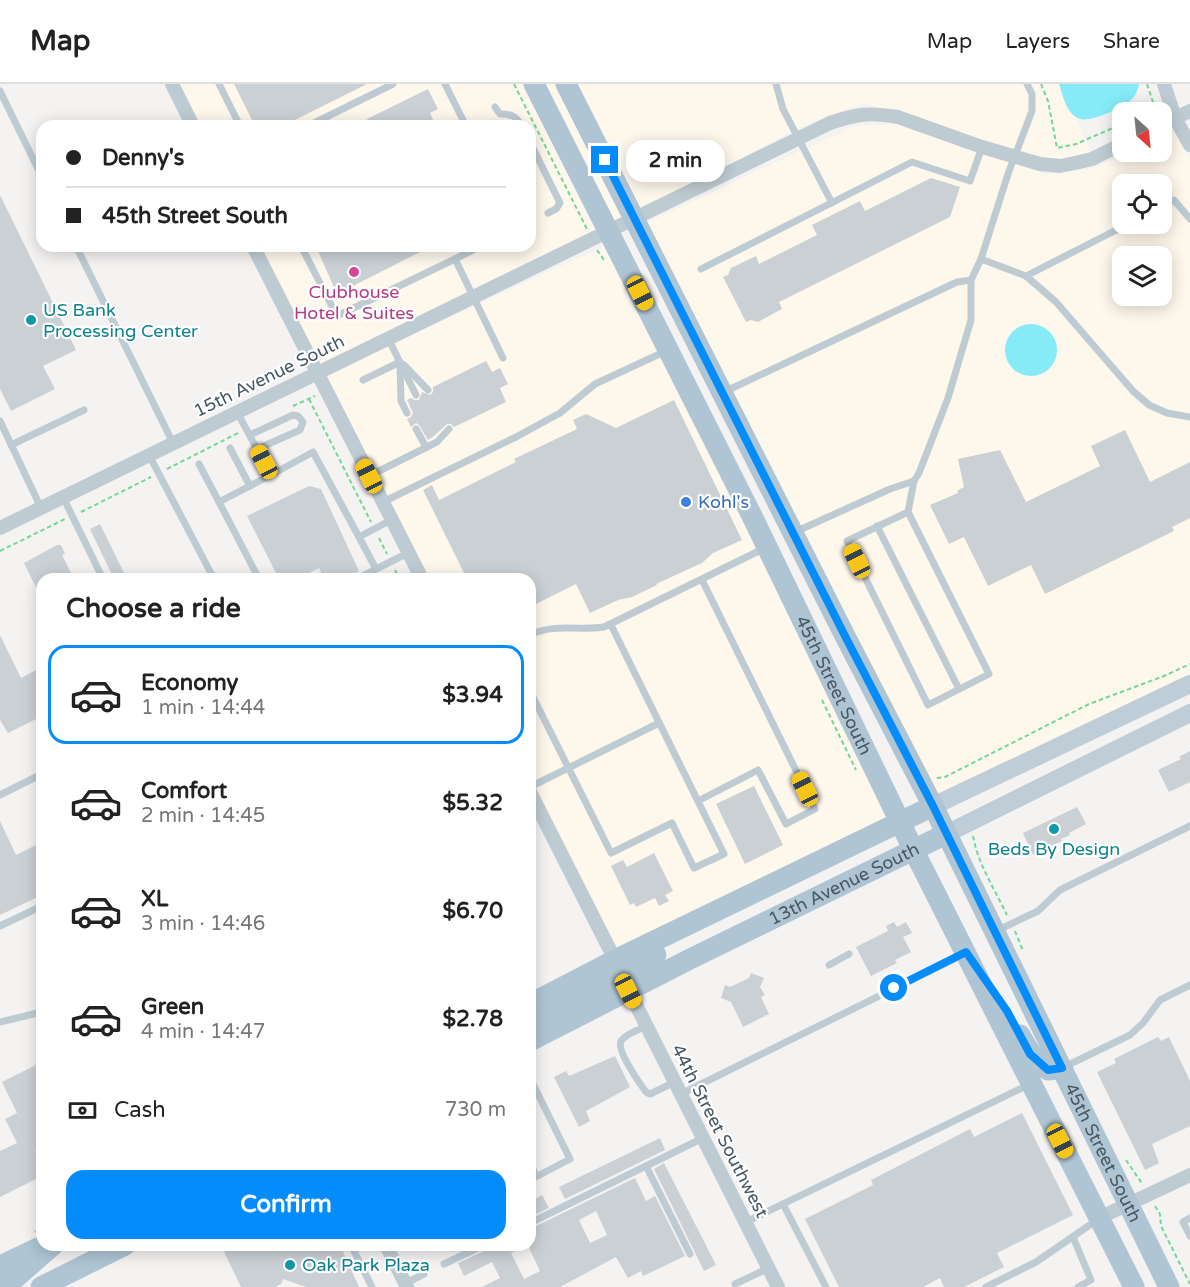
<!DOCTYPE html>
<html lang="en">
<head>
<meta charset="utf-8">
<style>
	body { margin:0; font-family:"Varela Round",sans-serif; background:#f2f2f2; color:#222; height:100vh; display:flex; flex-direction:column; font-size:22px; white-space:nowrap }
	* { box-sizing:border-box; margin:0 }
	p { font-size:20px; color:#767676 }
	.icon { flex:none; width:33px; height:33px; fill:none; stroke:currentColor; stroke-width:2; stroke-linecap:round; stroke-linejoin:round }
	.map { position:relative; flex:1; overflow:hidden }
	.details { position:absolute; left:36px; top:489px; width:500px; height:678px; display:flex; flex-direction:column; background:#fff; border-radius:18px; box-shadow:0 3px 15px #0003 }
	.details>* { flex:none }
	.banner { position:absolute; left:36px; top:36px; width:500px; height:132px; border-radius:18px; box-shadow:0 3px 15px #0003; display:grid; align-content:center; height:132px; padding:0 30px; background:#fff }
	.needle { width:39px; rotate:153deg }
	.fabs { position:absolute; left:1112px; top:18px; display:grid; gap:12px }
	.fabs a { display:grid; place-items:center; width:60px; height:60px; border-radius:12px; background:#fff; box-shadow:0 3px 15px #0003; font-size:30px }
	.end { position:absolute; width:27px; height:27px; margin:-14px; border:8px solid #058cfb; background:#fff; box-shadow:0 0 0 3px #fff }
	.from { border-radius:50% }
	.bubble { position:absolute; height:42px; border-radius:18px; background:#fff; box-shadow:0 3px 15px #0003; font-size:20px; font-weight:700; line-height:42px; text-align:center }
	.car { position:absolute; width:18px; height:36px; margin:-18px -9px; border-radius:8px; box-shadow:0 0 4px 2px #0007; background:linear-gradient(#f5c518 24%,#345 0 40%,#f5c518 0 76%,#345 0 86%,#f5c518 0) }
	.banner b { display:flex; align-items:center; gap:21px; height:57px; font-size:22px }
	.banner b+b { border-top:2px solid #e0e0e0 }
	.banner i { width:15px; height:15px; background:#222 }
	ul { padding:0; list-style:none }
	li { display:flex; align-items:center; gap:18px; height:99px; margin:0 12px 9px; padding:0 18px; border:3px solid transparent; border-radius:18px }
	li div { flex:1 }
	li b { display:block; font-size:22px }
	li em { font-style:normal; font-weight:700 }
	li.on { border-color:#058cfb }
	li>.icon { width:54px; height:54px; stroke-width:1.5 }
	h2 { padding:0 30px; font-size:27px; line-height:72px }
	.pay { display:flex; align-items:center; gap:15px; height:66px; padding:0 30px; font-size:22px }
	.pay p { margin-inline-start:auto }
	.primary-button { display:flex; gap:12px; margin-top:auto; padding:12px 30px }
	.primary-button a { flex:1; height:69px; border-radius:18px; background:#058cfb; color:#fff; font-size:24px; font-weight:700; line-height:69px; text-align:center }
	header { display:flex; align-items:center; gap:36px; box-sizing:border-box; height:84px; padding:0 30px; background:#fff; border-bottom:2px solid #e0e0e0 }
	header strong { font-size:28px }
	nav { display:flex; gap:33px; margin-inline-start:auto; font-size:21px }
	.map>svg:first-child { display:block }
	.commercial { fill:#fef7ec; fill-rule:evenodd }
	.water { fill:#86ebf7 }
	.building { fill:#cbd0d5; fill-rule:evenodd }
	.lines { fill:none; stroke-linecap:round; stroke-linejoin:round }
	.path { stroke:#71d89a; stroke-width:2; stroke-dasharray:4.5 3; stroke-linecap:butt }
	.lane { stroke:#bfcbd3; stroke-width:7 }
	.street { stroke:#bfcbd3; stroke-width:14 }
	.secondary { stroke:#becdd7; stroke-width:18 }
	.primary { stroke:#afc5d3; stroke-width:21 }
	.route { stroke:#058cfb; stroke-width:8 }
	.hotel-dot { fill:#d1479c; stroke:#fff; stroke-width:2 }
	.culture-dot { fill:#0f9aa8; stroke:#fff; stroke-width:2 }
	.shop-dot { fill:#3f7fe0; stroke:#fff; stroke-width:2 }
	.labels { text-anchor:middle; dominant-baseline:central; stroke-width:4.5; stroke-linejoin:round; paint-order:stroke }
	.hotel-label { font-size:18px; fill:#b23c85; stroke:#fff }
	.culture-label { font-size:18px; fill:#0d838f; stroke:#fff; text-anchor:start }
	.street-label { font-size:18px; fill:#475862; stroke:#fff }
	.shop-label { font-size:18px; fill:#366cbe; stroke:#fff; text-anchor:start }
</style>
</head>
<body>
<header>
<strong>Map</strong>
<nav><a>Map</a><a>Layers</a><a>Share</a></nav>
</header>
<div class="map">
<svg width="1190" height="1203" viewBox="0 0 1190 1203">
	<rect width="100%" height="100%" fill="#f5f2f2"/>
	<g class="commercial">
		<polygon points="176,0 1062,0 1091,70 1054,77 863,19 800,43 619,137 318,282 258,162 530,162 530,42 197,42"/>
		<path d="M894 40 1046 90 1091 85 1128 68H1161V52L1174 46 1190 75V592L936 715 642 141 854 42ZM1122 100H1161V140H1122ZM1122 172H1161V212H1122Z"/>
		<polygon points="607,161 896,737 617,869 530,695 530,495 429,495 326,291"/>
	</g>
	<g class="water">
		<path d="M1059 0H1139C1138 6 1135 13 1130 17 1122 24 1091 38 1081 35 1067 32 1063 12 1059 0Z"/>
		<circle cx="1031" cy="266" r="26"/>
	</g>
	<g class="building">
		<polygon points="234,0 367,0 283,42 255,42"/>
		<polygon points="428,5 438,25 430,29 436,42 371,42 367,35"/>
		<polygon points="931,94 960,103 950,133 779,218 782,225 758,238 751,236 746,238 723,193 728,191 731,184 756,172 759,180 817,151 812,141 860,117 865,127"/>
		<polygon points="0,111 76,266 43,282 55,305 11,327 0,305"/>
		<polygon points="324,162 432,162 337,210 317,165"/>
		<polygon points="486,277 492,288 500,284 508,300 500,304 506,318 454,343 451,340 447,340 434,352 428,356 419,341 416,339 411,343 407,335 411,333 413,329 407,316 411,314 415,316 419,316 422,308 430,311 433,308 433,303"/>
		<polygon points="674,316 742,456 713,469 702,479 656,500 657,501 632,513 618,516 590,529 576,500 530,523 530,495 467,495 423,406 432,401 439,416 516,378 514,375 577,345 573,336 586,330 616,344"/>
		<polygon points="1125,346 1150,398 1190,378 1190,434 1172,443 1174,447 1045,510 1031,481 988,502 964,453 949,460 930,421 958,409 957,407 964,403 958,375 1000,366 1026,418 1100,382 1091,362"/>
		<polygon points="309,402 321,405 359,487 343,495 324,495 319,484 297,495 279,495 247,432"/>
		<polygon points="100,440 127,495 114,495 90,445"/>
		<polygon points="57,461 61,461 65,470 62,471 74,495 42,495 42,516 24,479"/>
		<polygon points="0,551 21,594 42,583 42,632 8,649 0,636"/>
		<polygon points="1190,667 1190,698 1169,708 1158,686 1181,675 1179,673"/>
		<polygon points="754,702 783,761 745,780 716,720"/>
		<polygon points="1077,723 1086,740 1069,749 1070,751 1061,755 1062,757 1033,771 1023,749"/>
		<polygon points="0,737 16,771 42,758 42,811 0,831"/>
		<polygon points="654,769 673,807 665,811 669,817 659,822 655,814 636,823 634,819 630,821 611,782 623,776 627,783"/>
		<polygon points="894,838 897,843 906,838 912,849 903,853 911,868 895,876 897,879 871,892 856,863 888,847 886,842"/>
		<polygon points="751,889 764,894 760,903 765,911 761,913 769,930 743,943 731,918 721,914 725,901 730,903 749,894"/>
		<polygon points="1158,953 1161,957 1169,953 1190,997 1190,1042 1152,1060 1159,1079 1145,1086 1097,988 1116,979 1114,975"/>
		<polygon points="615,972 630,1003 586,1027 590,1037 579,1043 554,993 566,987 569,992"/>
		<polygon points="38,980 42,989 42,1063 35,1066 42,1079 42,1092 0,1113 0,1067 17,1059 5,1035 17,1029 2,998"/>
		<polygon points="1022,1029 1073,1131 997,1169 1004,1183 964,1203 944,1203 940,1194 923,1203 839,1203 805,1135 873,1101 871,1096 970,1045 974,1053"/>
		<polygon points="660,1054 665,1066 565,1115 559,1103"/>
		<polygon points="664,1079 716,1181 704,1187 654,1085"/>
		<path d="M635 1094 646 1117 655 1112 685 1172 643 1192 641 1187 628 1194 616 1173 560 1203H482L500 1194 492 1178 464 1192 458 1179 486 1166 490 1161H526L511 1169 524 1195 540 1187 530 1166V1145ZM596 1127 607 1151 590 1159 579 1136Z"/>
		<polygon points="542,1111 549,1124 530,1133 530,1118"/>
		<polygon points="238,1161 340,1161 359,1203 306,1203 283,1195 281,1200 275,1203 241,1203 224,1168"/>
	</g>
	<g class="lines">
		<g class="path">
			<polyline points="514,0 587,145"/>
			<polyline points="1041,0 1048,17 1057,64 1076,60 1122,40"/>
			<polyline points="1147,0 1155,24 1159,26"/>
			<polyline points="1146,28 1155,25"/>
			<polyline points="597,166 604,176"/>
			<polyline points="309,315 371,438"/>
			<polyline points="293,322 315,312"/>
			<polyline points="167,385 240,348"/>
			<polyline points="81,428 151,393"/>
			<polyline points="379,454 387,470"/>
			<polyline points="0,467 65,435"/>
			<polyline points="395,486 400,495"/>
			<polyline points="822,616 856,686"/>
			<polyline points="937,694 945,693 1089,620 1164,592 1190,580"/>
			<path d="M973 752C978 780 995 806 1007 831"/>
			<polyline points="1015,847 1023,867"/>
			<polyline points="1126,1076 1143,1101"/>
			<polyline points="1155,1122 1160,1130 1161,1142 1190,1200"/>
			<polyline points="35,1148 42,1144"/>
		</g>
		<g class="lane">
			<polyline points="219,0 240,42"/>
			<polyline points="445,0 466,42"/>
			<polyline points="776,0 783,25 832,119"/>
			<polyline points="1027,0 1032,10 1032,27 1008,90 981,175 1026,192 1056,218 1133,307 1149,321 1167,329 1190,333"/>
			<polyline points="0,7 42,93"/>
			<path d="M495 23 500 30C512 30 516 32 522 42"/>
			<polyline points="308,42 393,0"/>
			<polyline points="530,58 560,119 556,125 548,129"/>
			<polyline points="1161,123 1174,116 1190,135"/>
			<polyline points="76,162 173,359"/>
			<polyline points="301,162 337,232 455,175"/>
			<polyline points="481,162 455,175 503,274"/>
			<polyline points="701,185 912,78 970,97 982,63"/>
			<polyline points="1026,192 1128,140"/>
			<polyline points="388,254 416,311"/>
			<polyline points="400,280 401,317 407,329"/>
			<polyline points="404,281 428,306"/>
			<polyline points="363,296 400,278"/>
			<polyline points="724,308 957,198 971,196 981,175"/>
			<polyline points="237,328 271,391 313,368 359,453 391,436"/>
			<polyline points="0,337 41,424"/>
			<polyline points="416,345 426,363"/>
			<polyline points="250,351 293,331 298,332 303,338 300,346 257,365"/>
			<polyline points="11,361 84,326"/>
			<polyline points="230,364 250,402"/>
			<polyline points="149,371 214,495"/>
			<polyline points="199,380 219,418 271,391"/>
			<polyline points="369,392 437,358 449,345"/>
			<polyline points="63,413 103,495"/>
			<polyline points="219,418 259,495"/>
			<polyline points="383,418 516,353 560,329 595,300 666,267"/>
			<polyline points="908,428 989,590 928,621 847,457 908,428 914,397"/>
			<polyline points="877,442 959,605"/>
			<polyline points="795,448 890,405 914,397 919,389 948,314 971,236 971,196"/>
			<polyline points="376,485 408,469"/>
			<polyline points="357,495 376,485 359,453"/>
			<path d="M530 551C554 539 579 547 604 543L765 464"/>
			<polyline points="530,607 611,769 672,739 694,784 724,770 611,541"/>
			<polyline points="530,703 659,639"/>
			<polyline points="0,711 42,690"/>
			<polyline points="698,717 758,686 786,740 815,725 702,496"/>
			<polyline points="0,842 42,822"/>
			<polyline points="996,847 1038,827 1060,806 1190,742"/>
			<polyline points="829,881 849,870"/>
			<polyline points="0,938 42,928"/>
			<path d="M646 942C639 946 625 950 621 957 616 966 640 1000 646 1008L650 1010 675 998"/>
			<polyline points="1064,983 1130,951 1143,939 1160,916 1190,901"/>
			<polyline points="530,1002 533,1000 570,1075 530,1096"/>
			<polyline points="681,1010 964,870"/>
			<polyline points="530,1078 536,1092"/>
			<polyline points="646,1082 690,1170"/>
			<polyline points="783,1120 826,1203"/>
			<polyline points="1190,1134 1183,1138 1190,1152"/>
			<polyline points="746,1138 1028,1001"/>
			<polyline points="530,1139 703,1054"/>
			<polyline points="1073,1153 1091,1196 1078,1203"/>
			<polyline points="351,1161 372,1203"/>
			<polyline points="444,1180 484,1161"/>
			<polyline points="406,1199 424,1190"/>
			<polyline points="735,1200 769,1184"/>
			<polyline points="986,1203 1036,1178 1097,1136"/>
		</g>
		<g class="street">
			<polyline points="172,0 193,42"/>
			<polyline points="1164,0 1175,34 1190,61"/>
			<polyline points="1161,41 1190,27"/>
			<polyline points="253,162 422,495"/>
			<path d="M0 444 830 39C857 30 868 28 898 33L982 63 1040 80 1060 82 1075 79 1092 75 1122 60"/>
			<polyline points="530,708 615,876"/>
			<polyline points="629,907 778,1203"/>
			<polyline points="1099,1134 1190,1091"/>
			<polyline points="386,1161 407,1203"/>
		</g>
		<g class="secondary">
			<polyline points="933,722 1190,600"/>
			<polyline points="946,750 1190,629"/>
		</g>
		<g class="primary">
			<path id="s1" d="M534 0 752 432 914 767 1134 1203"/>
			<path id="s2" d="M566 0 845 552 933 722 1169 1203"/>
			<path d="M629 907 624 896C631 881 642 878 656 871"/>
			<polyline points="530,920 615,876 933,722"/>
			<polyline points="530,944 548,929 607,898 614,890 615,876"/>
			<path d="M1020 951C1028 965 1034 976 1048 986L1062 984"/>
			<path id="s3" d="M530 957 690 875 946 750"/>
			<polyline points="0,1182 38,1164"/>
			<polyline points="0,1203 12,1197 53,1161"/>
			<polyline points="41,1203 125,1161"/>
		</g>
	</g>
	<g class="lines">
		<polyline class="route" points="605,76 845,552 933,722 1062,984 1048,986 1030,970 1007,927 966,868 894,904"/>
	</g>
	<circle class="hotel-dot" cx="354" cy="188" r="6"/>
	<g class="culture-dot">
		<circle cx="31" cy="236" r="6"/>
		<circle cx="1054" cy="745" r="6"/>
		<circle cx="290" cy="1181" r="6"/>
	</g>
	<circle class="shop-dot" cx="686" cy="418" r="6"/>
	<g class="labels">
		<g class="hotel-label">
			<text x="354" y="208">Clubhouse<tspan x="354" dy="21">Hotel &amp; Suites</tspan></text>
		</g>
		<g class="culture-label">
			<text x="43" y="226">US Bank<tspan x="43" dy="21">Processing Center</tspan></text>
			<text x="1054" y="765" text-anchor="middle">Beds By Design</text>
			<text x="302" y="1181">Oak Park Plaza</text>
		</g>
		<g class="street-label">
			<text transform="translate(269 292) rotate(-26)">15th Avenue South</text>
			<text stroke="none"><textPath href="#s1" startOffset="672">45th Street South</textPath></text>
			<text stroke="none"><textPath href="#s3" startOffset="351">13th Avenue South</textPath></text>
			<text transform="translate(720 1047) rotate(63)">44th Street Southwest</text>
			<text stroke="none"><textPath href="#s2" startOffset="1196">45th Street South</textPath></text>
		</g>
		<g class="shop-label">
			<text x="698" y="418">Kohl's</text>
		</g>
	</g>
</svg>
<div class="fabs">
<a><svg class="needle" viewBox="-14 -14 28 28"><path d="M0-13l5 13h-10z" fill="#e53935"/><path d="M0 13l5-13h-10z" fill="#767676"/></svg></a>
<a><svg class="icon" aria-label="locate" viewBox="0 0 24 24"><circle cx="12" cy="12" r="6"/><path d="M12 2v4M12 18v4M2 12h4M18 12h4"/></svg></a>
<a><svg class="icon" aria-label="layers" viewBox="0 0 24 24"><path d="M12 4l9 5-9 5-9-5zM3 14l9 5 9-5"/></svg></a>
</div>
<i class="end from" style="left:894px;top:904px"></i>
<i class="end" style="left:605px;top:76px"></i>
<div class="bubble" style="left:626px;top:56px;width:99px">2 min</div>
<i class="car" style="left:640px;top:209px;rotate:153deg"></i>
<i class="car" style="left:264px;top:378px;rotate:332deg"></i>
<i class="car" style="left:369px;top:392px;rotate:333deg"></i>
<i class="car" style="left:857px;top:477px;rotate:334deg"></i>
<i class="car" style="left:805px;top:705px;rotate:334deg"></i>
<i class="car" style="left:628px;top:907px;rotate:153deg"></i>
<i class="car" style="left:1060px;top:1057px;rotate:153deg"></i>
<div class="banner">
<b><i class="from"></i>Denny's</b>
<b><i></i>45th Street South</b>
</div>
<section class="details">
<h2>Choose a ride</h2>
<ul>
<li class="on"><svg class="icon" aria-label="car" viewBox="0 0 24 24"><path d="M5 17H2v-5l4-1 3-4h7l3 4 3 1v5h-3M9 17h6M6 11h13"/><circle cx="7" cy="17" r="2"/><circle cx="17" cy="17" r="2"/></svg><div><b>Economy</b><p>1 min · 14:44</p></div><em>$3.94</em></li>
<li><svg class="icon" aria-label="car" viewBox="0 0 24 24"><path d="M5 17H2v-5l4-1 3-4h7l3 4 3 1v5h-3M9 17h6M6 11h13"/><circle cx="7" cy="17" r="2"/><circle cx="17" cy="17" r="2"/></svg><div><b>Comfort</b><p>2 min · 14:45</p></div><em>$5.32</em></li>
<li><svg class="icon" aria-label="car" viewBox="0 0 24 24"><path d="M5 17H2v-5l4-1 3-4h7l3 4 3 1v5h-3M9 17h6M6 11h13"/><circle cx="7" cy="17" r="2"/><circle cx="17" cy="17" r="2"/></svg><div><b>XL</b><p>3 min · 14:46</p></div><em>$6.70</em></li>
<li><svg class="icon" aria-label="car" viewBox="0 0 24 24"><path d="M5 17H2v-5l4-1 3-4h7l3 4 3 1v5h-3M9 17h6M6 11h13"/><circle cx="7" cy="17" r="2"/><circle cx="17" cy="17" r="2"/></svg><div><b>Green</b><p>4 min · 14:47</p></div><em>$2.78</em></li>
</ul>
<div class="pay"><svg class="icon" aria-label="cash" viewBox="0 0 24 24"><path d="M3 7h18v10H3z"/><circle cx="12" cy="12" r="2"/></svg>Cash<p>730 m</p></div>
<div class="primary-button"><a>Confirm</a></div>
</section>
</div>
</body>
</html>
